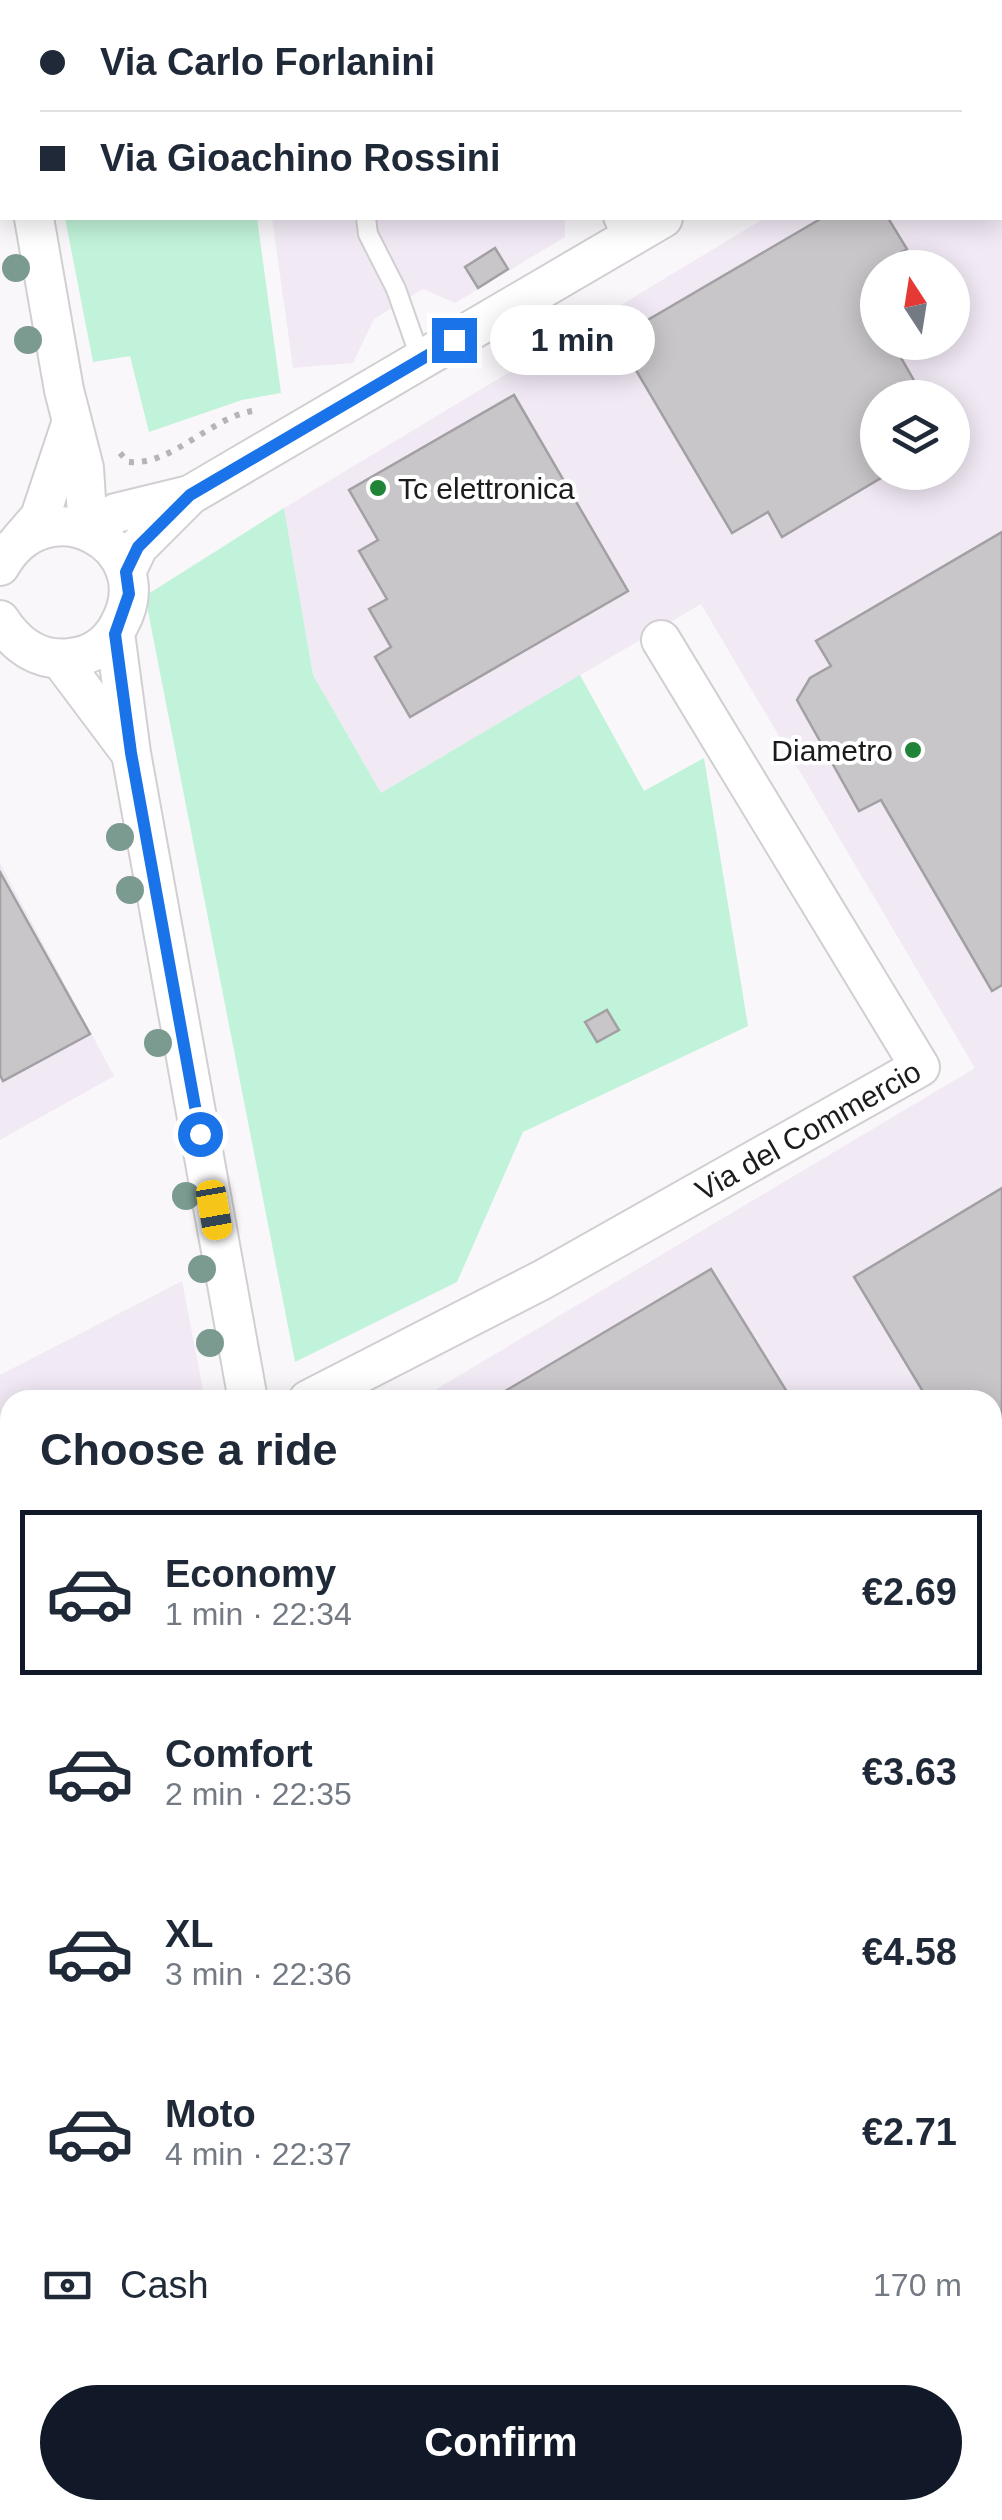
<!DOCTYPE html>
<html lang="en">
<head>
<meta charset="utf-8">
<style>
	body { margin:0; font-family:Arial,sans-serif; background:#f2f2f3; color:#1f2937; height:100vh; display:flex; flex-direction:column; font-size:38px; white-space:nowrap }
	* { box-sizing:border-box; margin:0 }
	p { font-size:32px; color:#747a83 }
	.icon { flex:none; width:55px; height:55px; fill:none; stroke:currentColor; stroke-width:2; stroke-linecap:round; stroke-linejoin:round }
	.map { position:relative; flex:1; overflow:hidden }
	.panel { position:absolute; left:0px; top:1390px; width:1002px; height:1130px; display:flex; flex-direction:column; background:#fff; border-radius:30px 30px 0 0; box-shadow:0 5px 25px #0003 }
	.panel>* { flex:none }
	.guide { position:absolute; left:0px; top:0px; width:1002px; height:220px; box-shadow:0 5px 25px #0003; display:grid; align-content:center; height:220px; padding:0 40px; background:#fff }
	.needle { width:65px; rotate:348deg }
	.controls { position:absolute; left:860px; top:250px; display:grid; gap:20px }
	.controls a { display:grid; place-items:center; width:110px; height:110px; border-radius:50%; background:#fff; box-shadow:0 5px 25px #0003; font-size:50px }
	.end { position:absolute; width:45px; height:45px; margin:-22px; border:12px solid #1a73e8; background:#fff; box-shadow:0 0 0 5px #fff }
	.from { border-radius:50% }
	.bubble { position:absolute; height:70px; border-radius:35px; background:#fff; box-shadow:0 5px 25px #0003; font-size:32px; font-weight:700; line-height:70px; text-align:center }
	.car { position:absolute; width:30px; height:60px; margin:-30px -15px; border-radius:12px; box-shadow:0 0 8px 2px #0007; background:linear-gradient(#f5c518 24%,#345 0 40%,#f5c518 0 76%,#345 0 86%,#f5c518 0) }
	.guide b { display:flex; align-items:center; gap:35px; height:95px; font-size:38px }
	.guide b+b { border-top:2px solid #e0e1e3 }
	.guide i { width:25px; height:25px; background:#1f2937 }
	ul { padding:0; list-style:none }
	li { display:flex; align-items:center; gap:30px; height:165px; margin:0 20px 15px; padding:0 20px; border:5px solid transparent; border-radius:0px }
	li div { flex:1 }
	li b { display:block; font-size:38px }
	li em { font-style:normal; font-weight:700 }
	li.current { border-color:#111827 }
	li>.icon { width:90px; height:90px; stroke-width:1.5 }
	h2 { padding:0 40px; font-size:45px; line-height:120px }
	.pay { display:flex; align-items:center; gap:25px; height:110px; padding:0 40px; font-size:38px }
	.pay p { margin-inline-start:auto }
	.cta { display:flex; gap:20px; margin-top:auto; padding:20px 40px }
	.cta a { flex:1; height:115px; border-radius:60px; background:#111827; color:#fff; font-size:40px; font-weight:700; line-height:115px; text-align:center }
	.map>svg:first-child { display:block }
	.built { fill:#f1e9f4; fill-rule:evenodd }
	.green { fill:#c0f3d9 }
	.building { fill:#c9c6ca; stroke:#a3a0a4; stroke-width:2.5 }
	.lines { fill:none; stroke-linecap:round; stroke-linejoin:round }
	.lane-casing { stroke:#d2cfd2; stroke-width:22 }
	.street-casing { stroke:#d2cfd2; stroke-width:42 }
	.path { stroke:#b6b4b7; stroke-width:6; stroke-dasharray:5 8; stroke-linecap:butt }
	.lane { stroke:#fff; stroke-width:18 }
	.street { stroke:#fff; stroke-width:38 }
	.tree { fill:#7b9b90 }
	.route { stroke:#1a73e8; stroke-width:12 }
	.poi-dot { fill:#218337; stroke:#fff; stroke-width:4 }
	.labels { text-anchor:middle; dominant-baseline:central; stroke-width:8; stroke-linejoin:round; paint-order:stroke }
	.poi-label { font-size:30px; fill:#1c1b1d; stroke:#fff; text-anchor:start }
	.street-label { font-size:30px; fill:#1c1b1d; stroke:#fff }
</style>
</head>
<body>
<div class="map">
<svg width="1002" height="2520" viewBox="0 0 1002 2520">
	<rect width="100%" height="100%" fill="#faf7fb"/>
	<g class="built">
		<polygon points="241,0 939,0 935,2"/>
		<path d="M1002 74V1710L993 1716 992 1400H418L975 1068 701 604 381 793 313 675 284 508 765 218H1000ZM878 268H952V342H878ZM878 398H952V472H878Z"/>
		<polygon points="272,218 565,218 565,237 455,303 423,289 374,319 353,363 293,368"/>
		<polygon points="0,863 114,1076 0,1140"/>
		<polygon points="182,1281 205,1400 10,1400 10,1953 0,1958 0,1375"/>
		<polygon points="0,2079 10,2100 10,2416 0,2422"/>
	</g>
	<g class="green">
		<polygon points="65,218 257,218 281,393 242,400 149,432 130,356 93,362"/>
		<polygon points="284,508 313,675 381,793 580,675 644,791 704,758 748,1026 523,1132 457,1282 295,1362 145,596"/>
		<polygon points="10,1953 10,2100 0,2079 0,1958"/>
		<polygon points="993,2050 1002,2064 1002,2438 992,2424"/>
		<polygon points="398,2510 688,2510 695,2520 404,2520"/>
	</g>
	<g class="building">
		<rect x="359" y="0" width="106" height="2"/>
		<polygon points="766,0 921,0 916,2"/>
		<polygon points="822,218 888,218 907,249 897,255 905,268 878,268 878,342 892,342 924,398 878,398 878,472 891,472 782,537 768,512 732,533 617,338"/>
		<polygon points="495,248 508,269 478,288 465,267"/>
		<polygon points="514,395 628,591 410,717 375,657 391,647 369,609 387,599 359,551 378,540 349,490"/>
		<polygon points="1002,532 1002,985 992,991 881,800 859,811 797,700 810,678 831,666 816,641"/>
		<polygon points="0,872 90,1034 3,1081 0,1075"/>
		<polygon points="607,1010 619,1030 597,1042 585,1022"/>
		<polygon points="1002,1188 1002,1431 992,1437 992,1400 928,1400 854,1277"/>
		<polygon points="711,1269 792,1400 490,1400"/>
		<polygon points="10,2247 10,2393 0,2399 0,2253"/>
		<polygon points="161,2510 344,2510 350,2520 144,2520"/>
	</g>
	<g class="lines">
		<g class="lane-casing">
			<g id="lane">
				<polyline points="337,0 337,2"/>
				<polyline points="366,218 368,234 396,289 421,360"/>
				<polyline points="613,218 623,241"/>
				<polyline points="992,1487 1002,1480"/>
				<polyline points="0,2190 10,2185"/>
			</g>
		</g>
		<g class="street-casing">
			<g id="street">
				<polyline points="1000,19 1002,18"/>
				<polyline points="0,57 2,69"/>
				<polyline points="34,218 64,390 84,468 88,531"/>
				<polyline points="88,531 116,513 190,495"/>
				<polyline points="20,540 40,517 71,424"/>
				<path d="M0 566C47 482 163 546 119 625 109 644 91 656 70 658 39 662 16 645 0 620"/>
				<polyline points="126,572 138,547 190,495 663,218"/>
				<polyline points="115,633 131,753 248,1400"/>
				<polyline points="60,659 129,751"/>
				<path id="s1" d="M308 1400 542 1280 920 1067 661 640"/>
				<polyline points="992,1851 1002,1845"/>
				<polyline points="0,2506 10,2499"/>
			</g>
		</g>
		<g class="path">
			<path d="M120 453 128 462C175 466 213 413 260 410"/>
			<polyline points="0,2456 10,2449"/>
		</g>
		<use href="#lane" class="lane"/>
		<use href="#street" class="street"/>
	</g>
	<g class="tree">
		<circle cx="16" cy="268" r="14"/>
		<circle cx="28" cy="340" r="14"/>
		<circle cx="120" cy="837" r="14"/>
		<circle cx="130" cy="890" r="14"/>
		<circle cx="158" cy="1043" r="14"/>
		<circle cx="186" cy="1196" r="14"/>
		<circle cx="202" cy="1269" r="14"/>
		<circle cx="210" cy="1343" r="14"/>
	</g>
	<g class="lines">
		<polyline class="route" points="200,1134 131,753 115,634 129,594 126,572 138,547 190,495 454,340"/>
	</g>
	<g class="poi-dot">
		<circle cx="378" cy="488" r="10"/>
		<circle cx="913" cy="750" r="10"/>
	</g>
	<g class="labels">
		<g class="poi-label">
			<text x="398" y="488">Tc elettronica</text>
			<text x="893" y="750" text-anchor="end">Diametro</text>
		</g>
		<g class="street-label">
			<text stroke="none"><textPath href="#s1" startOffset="568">Via del Commercio</textPath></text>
		</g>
	</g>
</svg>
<div class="controls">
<a><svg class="needle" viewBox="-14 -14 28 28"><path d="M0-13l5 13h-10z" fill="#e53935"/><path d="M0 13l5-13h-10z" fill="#747a83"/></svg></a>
<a><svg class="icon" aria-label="layers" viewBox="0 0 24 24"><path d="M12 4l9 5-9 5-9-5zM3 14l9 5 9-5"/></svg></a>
</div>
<i class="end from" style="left:200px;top:1134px"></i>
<i class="end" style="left:454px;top:340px"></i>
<div class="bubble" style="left:490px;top:305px;width:165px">1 min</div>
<i class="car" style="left:214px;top:1210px;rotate:170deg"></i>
<div class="guide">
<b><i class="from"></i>Via Carlo Forlanini</b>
<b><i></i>Via Gioachino Rossini</b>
</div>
<section class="panel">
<h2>Choose a ride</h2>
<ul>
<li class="current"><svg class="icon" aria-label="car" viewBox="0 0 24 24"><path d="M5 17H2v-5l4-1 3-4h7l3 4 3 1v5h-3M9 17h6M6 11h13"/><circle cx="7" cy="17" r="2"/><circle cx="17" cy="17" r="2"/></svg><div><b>Economy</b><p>1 min · 22:34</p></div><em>€2.69</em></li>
<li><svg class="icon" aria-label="car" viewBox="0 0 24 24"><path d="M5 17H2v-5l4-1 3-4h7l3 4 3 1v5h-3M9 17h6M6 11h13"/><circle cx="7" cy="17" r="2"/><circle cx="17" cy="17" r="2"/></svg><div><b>Comfort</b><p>2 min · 22:35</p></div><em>€3.63</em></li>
<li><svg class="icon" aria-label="car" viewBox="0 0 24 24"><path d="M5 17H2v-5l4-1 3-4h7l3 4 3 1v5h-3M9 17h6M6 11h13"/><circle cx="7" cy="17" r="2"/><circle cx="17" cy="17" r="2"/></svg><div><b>XL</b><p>3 min · 22:36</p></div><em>€4.58</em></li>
<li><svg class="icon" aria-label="car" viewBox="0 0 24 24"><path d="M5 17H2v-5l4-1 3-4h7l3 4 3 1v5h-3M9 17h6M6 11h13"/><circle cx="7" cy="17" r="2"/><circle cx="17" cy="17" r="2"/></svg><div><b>Moto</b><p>4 min · 22:37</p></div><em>€2.71</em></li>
</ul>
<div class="pay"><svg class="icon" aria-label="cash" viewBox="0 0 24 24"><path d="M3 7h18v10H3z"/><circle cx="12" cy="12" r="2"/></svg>Cash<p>170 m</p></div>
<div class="cta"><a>Confirm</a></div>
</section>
</div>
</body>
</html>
